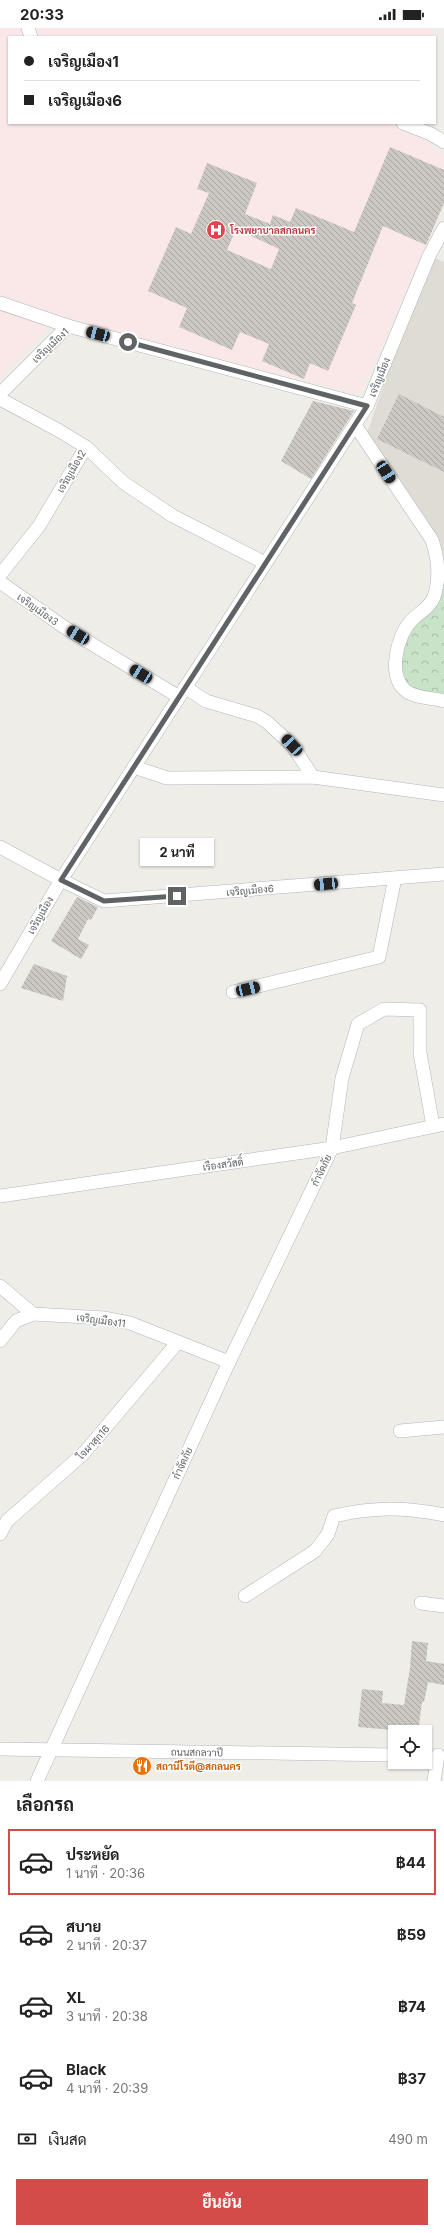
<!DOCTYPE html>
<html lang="th">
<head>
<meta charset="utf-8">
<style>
	body { margin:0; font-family:Inter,Sarabun,sans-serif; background:#f6f6f6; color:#222; height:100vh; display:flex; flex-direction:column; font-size:15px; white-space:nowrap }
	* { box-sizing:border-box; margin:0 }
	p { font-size:13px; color:#767676 }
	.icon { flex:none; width:22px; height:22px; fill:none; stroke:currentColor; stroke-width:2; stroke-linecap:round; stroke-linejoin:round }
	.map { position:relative; height:1753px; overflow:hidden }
	.sheet { display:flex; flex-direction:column; background:#fff; flex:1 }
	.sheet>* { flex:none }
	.top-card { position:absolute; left:8px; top:8px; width:428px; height:88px; border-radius:0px; box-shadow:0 1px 3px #0004; display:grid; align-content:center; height:88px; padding:0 16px; background:#fff }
	.tools { position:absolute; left:388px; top:1697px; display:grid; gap:8px }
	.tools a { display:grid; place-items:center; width:44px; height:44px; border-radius:0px; background:#fff; box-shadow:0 1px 3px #0004; font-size:20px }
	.end { position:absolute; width:18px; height:18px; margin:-9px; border:5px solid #5f6366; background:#fff; box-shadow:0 0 0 2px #fff }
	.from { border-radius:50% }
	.bubble { position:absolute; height:28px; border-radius:0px; background:#fff; box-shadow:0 1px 3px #0004; font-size:13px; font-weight:700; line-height:28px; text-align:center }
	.car { position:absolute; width:12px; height:24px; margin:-12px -6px; border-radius:5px; box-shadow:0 0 3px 1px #0007; background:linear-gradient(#222 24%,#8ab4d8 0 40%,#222 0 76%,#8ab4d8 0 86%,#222 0) }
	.top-card b { display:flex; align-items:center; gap:14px; height:38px; font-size:15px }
	.top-card b+b { border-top:1px solid #e0e0e0 }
	.top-card i { width:10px; height:10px; background:#222 }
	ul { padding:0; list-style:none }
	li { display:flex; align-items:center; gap:12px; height:66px; margin:0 8px 6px; padding:0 8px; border:2px solid transparent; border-radius:0px }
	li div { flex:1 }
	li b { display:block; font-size:15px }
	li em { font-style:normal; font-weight:700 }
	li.active { border-color:#d44c49 }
	li>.icon { width:36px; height:36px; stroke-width:1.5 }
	h2 { padding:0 16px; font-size:18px; line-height:48px }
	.pay { display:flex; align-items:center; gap:10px; height:44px; padding:0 16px; font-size:15px }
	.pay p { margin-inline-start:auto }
	.action { display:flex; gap:8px; margin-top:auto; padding:8px 16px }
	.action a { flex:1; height:46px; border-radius:0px; background:#d44c49; color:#fff; font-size:16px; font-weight:700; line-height:46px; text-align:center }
	.status { display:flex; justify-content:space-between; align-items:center; height:28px; padding:0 20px; background:#fff; direction:ltr }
	.status svg { height:11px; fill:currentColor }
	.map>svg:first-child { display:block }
	.education { fill:#dfdcd6 }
	.medical { fill:#f9e8e7 }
	.forest { fill:url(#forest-crowns) }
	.building { fill:url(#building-back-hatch); fill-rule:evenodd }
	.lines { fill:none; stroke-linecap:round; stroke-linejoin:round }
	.minor-casing { stroke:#b3b5b8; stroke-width:14 }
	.minor { stroke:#fff; stroke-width:13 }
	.route { stroke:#5f6366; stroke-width:5 }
	.labels { text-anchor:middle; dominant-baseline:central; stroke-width:3; stroke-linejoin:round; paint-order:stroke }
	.health-label { font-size:10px; font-weight:bold; fill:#be3a42; stroke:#fff; text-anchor:start }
	.street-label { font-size:10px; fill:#5f6366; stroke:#fff }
	.food-label { font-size:10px; font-weight:bold; fill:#c56008; stroke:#fff; text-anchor:start }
</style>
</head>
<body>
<div class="status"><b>20:33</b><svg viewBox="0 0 49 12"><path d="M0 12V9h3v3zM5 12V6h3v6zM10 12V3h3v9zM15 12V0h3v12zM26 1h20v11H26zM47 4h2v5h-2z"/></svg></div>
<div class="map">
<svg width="444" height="1753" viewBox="0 0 444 1753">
	<defs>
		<pattern id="forest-crowns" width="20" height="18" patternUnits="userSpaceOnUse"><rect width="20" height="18" fill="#c9e3c8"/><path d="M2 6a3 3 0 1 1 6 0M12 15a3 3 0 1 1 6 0" fill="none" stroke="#a6bca6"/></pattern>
		<pattern id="building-back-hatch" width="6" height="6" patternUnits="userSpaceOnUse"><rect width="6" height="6" fill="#cbc8c4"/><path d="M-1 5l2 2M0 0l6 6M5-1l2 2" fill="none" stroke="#a8a6a3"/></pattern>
	</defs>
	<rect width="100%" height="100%" fill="#efede8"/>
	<polygon class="education" points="429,228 444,234 444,543 435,510 367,405"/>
	<polygon class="medical" points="0,0 433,0 433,9 9,9 9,95 432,95 432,120 444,126 444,176 360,366 52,289 41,308 0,350"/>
	<polygon class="forest" points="444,543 444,669 402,659 395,630 404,603 429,579"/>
	<g class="building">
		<path d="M390 119 444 142V175L426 217 383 198 352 275 356 277 328 343 310 335 304 351 262 333 269 316 240 304 232 322 179 299 187 280 148 263 176 199 191 206 209 165 197 161 207 135 257 155 245 186 270 196 273 187 290 194 296 180 354 204ZM236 201 279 221 271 241 227 222Z"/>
		<polygon points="399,366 444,389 444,444 377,411"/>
		<polygon points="313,373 354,383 311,451 281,433"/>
		<polygon points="77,869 98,879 91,892 88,891 78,911 89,917 81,931 51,913"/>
		<polygon points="34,936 67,948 63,973 21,960"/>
		<polygon points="412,1613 428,1615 426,1633 444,1636 444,1657 428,1654 424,1674 422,1674 418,1704 358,1699 362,1661 383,1663 382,1675 404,1677 410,1640"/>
	</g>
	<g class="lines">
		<g class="minor-casing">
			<g id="minor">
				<polyline points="28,0 31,9"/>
				<polyline points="403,95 431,106 444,114"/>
				<polyline points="0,275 68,298 367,378"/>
				<polyline points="0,366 68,298"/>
				<polyline points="0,371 58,402 86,419 39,498 0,547"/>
				<path d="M355 397 432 512C438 530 440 551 434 569 429 581 419 584 411 593 397 608 387 648 406 663 415 670 433 670 444 673"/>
				<polyline points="86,419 124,455 173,488 265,535"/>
				<polyline points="0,554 64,599 179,669"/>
				<polyline points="185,659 206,673 257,688 267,694 292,717 313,749"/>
				<polyline points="134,739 167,750 313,749 444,767"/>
				<polyline points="0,819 61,852 104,873 444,846"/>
				<polyline points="0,956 61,852 367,378 429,228 444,200"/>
				<polyline points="233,964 379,929 395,850"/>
				<polyline points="0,1168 332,1120 444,1096"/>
				<polyline points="0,1258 33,1286 105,1290 130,1295 229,1334"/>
				<polyline points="0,1313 16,1293 33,1286"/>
				<polyline points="400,1403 444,1399"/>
				<polyline points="0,1506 7,1493 83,1426 178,1314"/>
				<path d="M245 1568 315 1523 328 1506 334 1488C373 1479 404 1479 444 1487"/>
				<polyline points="421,1575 444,1578"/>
				<polyline points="0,1721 395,1727"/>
				<polyline points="37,1753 229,1334 332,1120 342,1050 358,996 384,981 420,982 420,1025 433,1098"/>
				<polyline points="434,1753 438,1727"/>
			</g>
		</g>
		<use href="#minor" class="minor"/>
	</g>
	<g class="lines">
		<polyline class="route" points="128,314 367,378 61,852 104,873 177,868"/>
	</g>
	<defs>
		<g id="hospital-disc" transform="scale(1)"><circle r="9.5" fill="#e0444e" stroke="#fff"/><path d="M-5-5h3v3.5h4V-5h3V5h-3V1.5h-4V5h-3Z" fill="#fff"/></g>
		<g id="restaurant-disc" transform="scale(1)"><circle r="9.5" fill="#e8710a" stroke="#fff"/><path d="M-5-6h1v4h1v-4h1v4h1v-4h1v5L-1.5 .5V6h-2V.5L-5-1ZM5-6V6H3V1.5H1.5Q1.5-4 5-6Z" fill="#fff"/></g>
	</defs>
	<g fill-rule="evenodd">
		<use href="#hospital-disc" x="216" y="202"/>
		<use href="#restaurant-disc" x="142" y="1738"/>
	</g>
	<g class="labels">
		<g class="health-label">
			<text x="230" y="202">โรงพยาบาลสกลนคร</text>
		</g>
		<g class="street-label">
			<text transform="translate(50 317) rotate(-43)">เจริญเมือง1</text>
			<text transform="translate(379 349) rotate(-68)">เจริญเมือง</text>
			<text transform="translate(71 443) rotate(-60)">เจริญเมือง2</text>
			<text transform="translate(38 581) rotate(35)">เจริญเมือง3</text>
			<text transform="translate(250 862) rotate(-5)">เจริญเมือง6</text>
			<text transform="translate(40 887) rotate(-60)">เจริญเมือง</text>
			<text transform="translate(223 1136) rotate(-8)">เรืองสวัสดิ์</text>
			<text transform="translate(321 1142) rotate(-64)">กำจัดภัย</text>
			<text transform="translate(101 1292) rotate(8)">เจริญเมือง11</text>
			<text transform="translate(93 1414) rotate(-47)">ใจผาสุก16</text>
			<text transform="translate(182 1435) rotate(-65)">กำจัดภัย</text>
			<text transform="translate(197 1724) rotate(1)">ถนนสกลวาปี</text>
		</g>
		<g class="food-label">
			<text x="156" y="1738">สถานีโรตี@สกลนคร</text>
		</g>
	</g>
</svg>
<div class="tools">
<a><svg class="icon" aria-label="locate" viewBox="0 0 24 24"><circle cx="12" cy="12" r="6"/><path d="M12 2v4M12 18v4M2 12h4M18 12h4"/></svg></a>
</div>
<i class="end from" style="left:128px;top:314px"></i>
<i class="end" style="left:177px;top:868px"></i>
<div class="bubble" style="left:140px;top:810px;width:74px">2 นาที</div>
<i class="car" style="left:98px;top:306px;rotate:285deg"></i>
<i class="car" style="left:386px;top:444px;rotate:147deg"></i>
<i class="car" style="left:78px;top:607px;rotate:301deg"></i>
<i class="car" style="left:141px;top:646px;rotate:301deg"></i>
<i class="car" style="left:292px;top:717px;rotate:317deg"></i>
<i class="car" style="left:326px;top:856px;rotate:265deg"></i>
<i class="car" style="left:248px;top:961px;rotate:77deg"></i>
<div class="top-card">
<b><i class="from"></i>เจริญเมือง1</b>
<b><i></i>เจริญเมือง6</b>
</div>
</div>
<section class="sheet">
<h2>เลือกรถ</h2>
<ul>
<li class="active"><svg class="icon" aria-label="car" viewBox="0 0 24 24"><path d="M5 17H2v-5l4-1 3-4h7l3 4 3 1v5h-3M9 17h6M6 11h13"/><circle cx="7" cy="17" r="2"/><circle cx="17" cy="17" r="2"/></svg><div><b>ประหยัด</b><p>1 นาที · 20:36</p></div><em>฿44</em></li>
<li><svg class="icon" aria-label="car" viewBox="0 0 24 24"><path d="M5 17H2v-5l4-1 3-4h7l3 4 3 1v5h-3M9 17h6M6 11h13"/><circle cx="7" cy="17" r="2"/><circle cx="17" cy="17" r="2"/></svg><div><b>สบาย</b><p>2 นาที · 20:37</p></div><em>฿59</em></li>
<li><svg class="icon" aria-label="car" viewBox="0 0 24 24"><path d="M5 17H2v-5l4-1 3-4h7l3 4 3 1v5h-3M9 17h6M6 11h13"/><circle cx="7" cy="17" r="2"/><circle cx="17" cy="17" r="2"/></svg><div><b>XL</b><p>3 นาที · 20:38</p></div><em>฿74</em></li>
<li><svg class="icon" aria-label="car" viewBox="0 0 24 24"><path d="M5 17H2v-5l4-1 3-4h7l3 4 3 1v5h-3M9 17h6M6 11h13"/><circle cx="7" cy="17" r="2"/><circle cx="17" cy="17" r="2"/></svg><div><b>Black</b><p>4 นาที · 20:39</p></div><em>฿37</em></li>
</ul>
<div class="pay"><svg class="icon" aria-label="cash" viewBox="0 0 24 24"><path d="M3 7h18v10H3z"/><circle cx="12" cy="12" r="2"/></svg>เงินสด<p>490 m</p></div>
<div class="action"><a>ยืนยัน</a></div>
</section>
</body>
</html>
